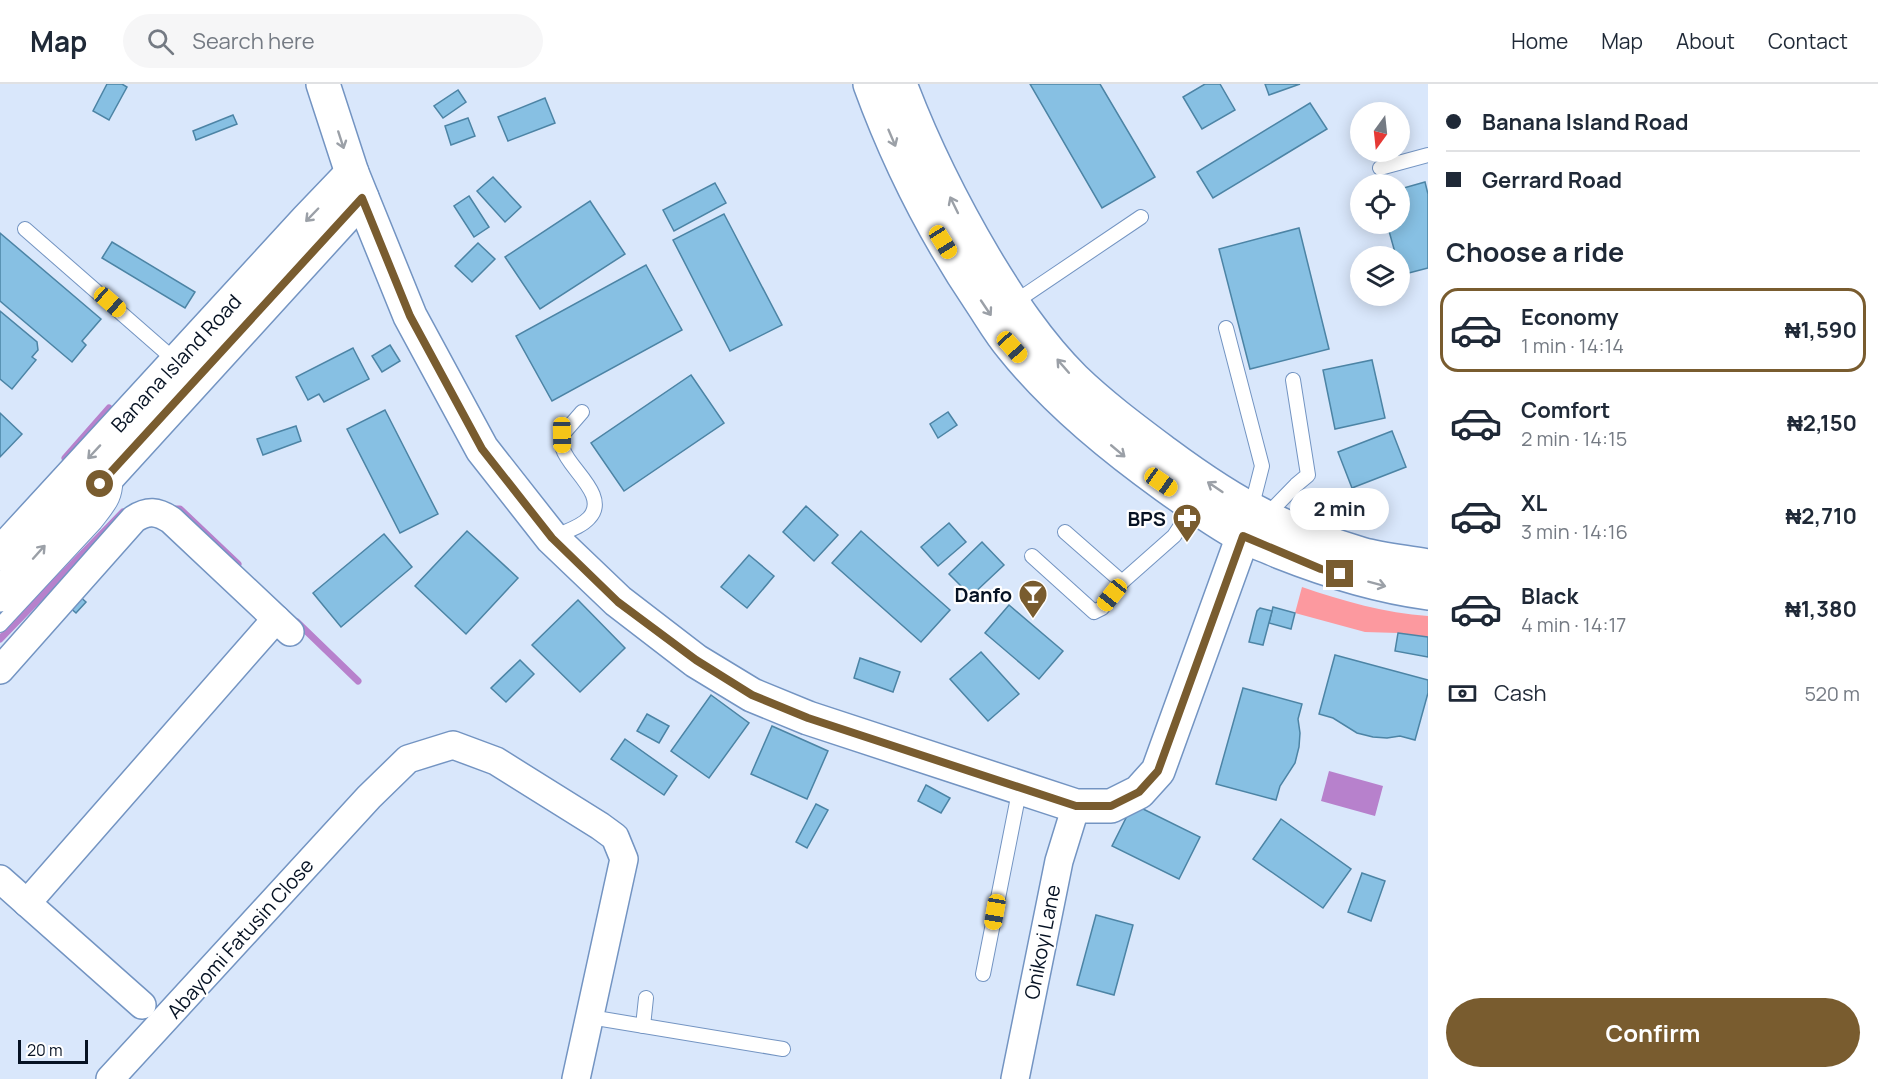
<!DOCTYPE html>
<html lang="en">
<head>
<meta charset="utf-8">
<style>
	body { margin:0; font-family:Manrope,sans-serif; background:#f6f6f7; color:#1f2937; height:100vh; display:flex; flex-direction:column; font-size:22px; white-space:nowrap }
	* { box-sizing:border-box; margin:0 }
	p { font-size:20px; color:#747a83 }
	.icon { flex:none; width:33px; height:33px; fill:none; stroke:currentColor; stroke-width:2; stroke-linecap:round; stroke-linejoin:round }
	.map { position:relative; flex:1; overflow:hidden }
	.side { display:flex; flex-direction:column; background:#fff; width:450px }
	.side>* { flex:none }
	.guide { display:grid; align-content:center; height:132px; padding:0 18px; background:#fff }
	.needle { width:39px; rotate:195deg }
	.fabs { position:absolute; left:1350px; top:18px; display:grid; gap:12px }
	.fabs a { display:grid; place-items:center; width:60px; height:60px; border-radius:50%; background:#fff; box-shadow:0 3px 15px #0003; font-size:30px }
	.scale { position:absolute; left:18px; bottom:15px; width:70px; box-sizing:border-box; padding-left:6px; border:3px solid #061223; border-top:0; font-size:16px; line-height:21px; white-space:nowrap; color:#061223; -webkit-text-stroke:4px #fff; paint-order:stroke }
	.end { position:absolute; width:27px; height:27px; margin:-14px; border:8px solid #795c2f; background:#fff; box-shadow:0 0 0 3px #fff }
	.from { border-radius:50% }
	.bubble { position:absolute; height:42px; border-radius:21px; background:#fff; box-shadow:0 3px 15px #0003; font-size:20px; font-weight:700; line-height:42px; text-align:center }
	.car { position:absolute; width:18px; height:36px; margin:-18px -9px; border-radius:8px; box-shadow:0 0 4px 2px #0007; background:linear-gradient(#f5c518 24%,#345 0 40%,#f5c518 0 76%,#345 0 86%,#f5c518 0) }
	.guide b { display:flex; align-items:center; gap:21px; height:57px; font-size:22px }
	.guide b+b { border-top:2px solid #e0e1e3 }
	.guide i { width:15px; height:15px; background:#1f2937 }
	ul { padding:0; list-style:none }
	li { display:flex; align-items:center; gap:18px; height:84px; margin:0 12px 9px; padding:0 6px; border:3px solid transparent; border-radius:18px }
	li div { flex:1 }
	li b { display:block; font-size:22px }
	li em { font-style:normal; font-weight:700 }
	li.selected { border-color:#795c2f }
	li>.icon { width:54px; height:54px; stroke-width:1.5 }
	h2 { padding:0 18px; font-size:27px; line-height:72px }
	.pay { display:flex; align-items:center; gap:15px; height:66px; padding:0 18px; font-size:22px }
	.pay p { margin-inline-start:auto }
	.action { display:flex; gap:12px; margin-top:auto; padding:12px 18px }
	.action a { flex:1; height:69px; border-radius:36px; background:#795c2f; color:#fff; font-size:24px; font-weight:700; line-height:69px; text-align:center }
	header { display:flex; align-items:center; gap:36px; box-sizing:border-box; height:84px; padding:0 30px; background:#fff; border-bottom:2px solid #e0e1e3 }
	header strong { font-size:28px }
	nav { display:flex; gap:33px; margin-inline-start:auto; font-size:21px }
	.search { width:420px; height:54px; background:#f6f6f7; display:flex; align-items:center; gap:15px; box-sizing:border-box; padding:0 21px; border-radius:33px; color:#747a83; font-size:22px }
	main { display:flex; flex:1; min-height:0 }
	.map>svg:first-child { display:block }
	.green { fill:#fc999f }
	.water { fill:#b781cc }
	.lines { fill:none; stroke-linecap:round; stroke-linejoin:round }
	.stream { stroke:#b781cc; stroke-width:7 }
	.building { fill:#87c0e3; stroke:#4c84a5; stroke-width:1.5 }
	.service-casing { stroke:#7394c2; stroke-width:16 }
	.minor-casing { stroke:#7394c2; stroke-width:30 }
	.tertiary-casing { stroke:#7394c2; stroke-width:36 }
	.primary-casing { stroke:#7394c2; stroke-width:36 }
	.service { stroke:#fff; stroke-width:14 }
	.minor { stroke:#fff; stroke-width:27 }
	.tertiary { stroke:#fff; stroke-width:33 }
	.primary { stroke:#fff; stroke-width:33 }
	.oneway { stroke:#9ba0a7 }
	.route { stroke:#795c2f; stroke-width:8 }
	.labels { text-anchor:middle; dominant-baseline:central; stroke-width:4.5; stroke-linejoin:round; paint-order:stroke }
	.street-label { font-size:20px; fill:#061223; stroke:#fff }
	.poi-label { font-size:20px; font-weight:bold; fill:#061223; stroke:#fff; text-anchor:end }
</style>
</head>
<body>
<header>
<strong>Map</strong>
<div class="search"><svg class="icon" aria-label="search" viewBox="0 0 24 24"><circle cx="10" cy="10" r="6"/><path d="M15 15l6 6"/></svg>Search here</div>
<nav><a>Home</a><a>Map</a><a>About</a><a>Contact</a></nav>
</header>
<main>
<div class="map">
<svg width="1428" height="995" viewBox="0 0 1428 995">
	<rect width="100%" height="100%" fill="#d9e7fb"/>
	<path class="green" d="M1302 503C1343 517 1385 529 1428 532V553L1398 549 1365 548 1295 529Z"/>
	<polygon class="water" points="1329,687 1383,702 1375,732 1321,717"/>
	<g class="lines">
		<g class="stream">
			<polyline points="65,374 109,324"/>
			<polyline points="169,425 180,425 238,480"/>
			<polyline points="297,538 358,597"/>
			<polyline points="0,555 123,428"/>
		</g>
	</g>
	<g class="building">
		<polygon points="107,0 122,0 127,3 109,36 93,27"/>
		<polygon points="1030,0 1100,0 1155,93 1102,124"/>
		<polygon points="1205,0 1220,0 1235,26 1202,45 1183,13"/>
		<polygon points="1265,0 1300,0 1269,11"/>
		<polygon points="458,6 466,18 443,34 434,22"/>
		<polygon points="545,14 555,39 508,57 498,33"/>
		<polygon points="1310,19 1327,45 1213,114 1197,88"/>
		<polygon points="233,31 237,40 196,56 193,47"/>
		<polygon points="468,34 475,52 451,61 445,42"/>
		<polygon points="493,93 521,123 505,138 477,107"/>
		<polygon points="1425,98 1428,110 1428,184 1401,191 1400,172 1396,172 1387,140 1400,140 1400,105"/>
		<polygon points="715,99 726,119 674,147 663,126"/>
		<polygon points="469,112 489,143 474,153 454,122"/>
		<polygon points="590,117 625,170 540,225 505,173"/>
		<polygon points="724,130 782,241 730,267 673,156"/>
		<polygon points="1299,144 1329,265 1250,285 1219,165"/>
		<polygon points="0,149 101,235 82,257 86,261 72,278 0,217"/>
		<polygon points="112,158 195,208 185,224 102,174"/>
		<polygon points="478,159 495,175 472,198 455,182"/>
		<polygon points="646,181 682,246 552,317 516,252"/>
		<polygon points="0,227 37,258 38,266 32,273 36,276 12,305 0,295"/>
		<polygon points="390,261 400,277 382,288 372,272"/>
		<polygon points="353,264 369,295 324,318 319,310 308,316 296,293"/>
		<polygon points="1372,276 1385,334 1335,345 1323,286"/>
		<polygon points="691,291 724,339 624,407 591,359"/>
		<polygon points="385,326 438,430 400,449 347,345"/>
		<polygon points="948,328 957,341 938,354 930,340"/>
		<polygon points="0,329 22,350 0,373"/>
		<polygon points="296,342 301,357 263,371 257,355"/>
		<polygon points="1392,347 1406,383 1352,404 1338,368"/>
		<polygon points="806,422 838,451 814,477 783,448"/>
		<polygon points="949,439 966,458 938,482 921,463"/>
		<polygon points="467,447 518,494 466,550 415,502"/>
		<polygon points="861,447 950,526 921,558 832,479"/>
		<polygon points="384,450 412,483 341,543 313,509"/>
		<polygon points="982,458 1004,481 971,512 949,490"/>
		<polygon points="749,471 774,492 747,524 721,503"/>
		<polygon points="77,510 86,518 76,529 67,521"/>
		<polygon points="578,516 625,564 580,608 532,561"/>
		<polygon points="1009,521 1063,567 1039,595 985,549"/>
		<polygon points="1273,523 1295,529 1291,545 1269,539"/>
		<polygon points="1260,524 1272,527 1263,561 1249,558 1257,527"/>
		<polygon points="1398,549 1428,553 1428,573 1395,567"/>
		<polygon points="981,568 1019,610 988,637 950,595"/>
		<polygon points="1335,571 1428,596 1428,609 1415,656 1400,652 1387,654 1373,653 1357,649 1333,634 1319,630"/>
		<polygon points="860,574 900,588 893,608 854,594"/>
		<polygon points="520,576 534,590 506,618 491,604"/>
		<polygon points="1243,604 1302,620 1298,635 1300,649 1299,663 1295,679 1280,702 1276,716 1216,700"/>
		<polygon points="711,611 749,639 709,694 671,667"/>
		<polygon points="647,630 669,642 659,659 637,647"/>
		<polygon points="772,642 828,667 807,715 751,690"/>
		<polygon points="625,655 677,692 664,711 611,675"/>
		<polygon points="926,701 950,714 941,729 918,717"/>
		<polygon points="816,720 828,726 807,764 796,758"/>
		<polygon points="1133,720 1200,753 1179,795 1112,762"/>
		<polygon points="1281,735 1351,785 1323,824 1253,775"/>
		<polygon points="1362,789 1385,797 1371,837 1348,828"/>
		<polygon points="1096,831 1133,841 1114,911 1077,901"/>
	</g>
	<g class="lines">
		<g class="service-casing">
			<g id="service">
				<polyline points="1380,84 1428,71"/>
				<polyline points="25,145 177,278"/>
				<polyline points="1012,220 1141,133"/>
				<polyline points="1226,244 1262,382 1251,425"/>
				<polyline points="1265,433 1296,401 1308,391 1293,296"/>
				<polyline points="1065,448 1122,498 1174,452 1194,422"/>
				<path d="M552 454C563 448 580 444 589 434 610 412 568 384 563 365 561 361 562 355 562 351L582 328"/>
				<polyline points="1032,472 1094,528 1102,524 1122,498"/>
				<path d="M0 541 95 439C108 422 117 414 115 392"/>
				<polyline points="983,890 1020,703"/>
				<polyline points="590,933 783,965"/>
				<polyline points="643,942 646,914"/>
			</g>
		</g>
		<g class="minor-casing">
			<g id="minor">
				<path d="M0 586 134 435C148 426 157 427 171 436L290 548"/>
				<polyline points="0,795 142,921"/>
				<polyline points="27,819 276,535"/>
				<polyline points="110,995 369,713 408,675 453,661 496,677 600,742 615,753 624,775 576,995"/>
				<polyline points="1015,995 1059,777 1076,722"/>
			</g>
		</g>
		<g class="tertiary-casing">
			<g id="tertiary">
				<polyline points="323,0 352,89 410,232 482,365 552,454 618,517 696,577 752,611 808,634 1076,722 1111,722 1139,708 1158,687 1243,452"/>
				<polyline points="0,470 307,136 352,89"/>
				<polyline points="0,511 362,114"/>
			</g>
		</g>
		<g class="primary-casing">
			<g id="primary">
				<path d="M870 0C898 77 935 150 981 218 991 233 1000 249 1012 263 1055 317 1110 362 1166 402 1191 420 1216 438 1242 452 1254 458 1268 462 1280 468 1328 487 1377 502 1428 509"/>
				<path d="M900 0C923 61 952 119 985 175 1011 218 1038 259 1074 295 1102 322 1133 345 1165 369 1196 392 1229 415 1264 432 1294 448 1328 460 1361 470 1382 476 1406 478 1428 482"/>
			</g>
		</g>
		<use href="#service" class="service"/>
		<use href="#minor" class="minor"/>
		<use href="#tertiary" class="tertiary"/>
		<use href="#primary" class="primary"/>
	</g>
	<defs><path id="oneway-shaft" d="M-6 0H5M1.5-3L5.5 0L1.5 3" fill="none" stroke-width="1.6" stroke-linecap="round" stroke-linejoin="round" transform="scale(1.5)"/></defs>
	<g class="oneway">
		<use href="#oneway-shaft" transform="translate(892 54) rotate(67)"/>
		<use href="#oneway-shaft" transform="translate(341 56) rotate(72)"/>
		<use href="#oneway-shaft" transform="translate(954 121) rotate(-116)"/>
		<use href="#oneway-shaft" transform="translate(312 131) rotate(134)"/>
		<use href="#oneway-shaft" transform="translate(986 224) rotate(56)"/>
		<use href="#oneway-shaft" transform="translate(1063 282) rotate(-131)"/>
		<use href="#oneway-shaft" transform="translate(1118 367) rotate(40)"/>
		<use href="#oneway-shaft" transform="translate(94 368) rotate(133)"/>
		<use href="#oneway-shaft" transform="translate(1215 403) rotate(-146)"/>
		<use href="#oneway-shaft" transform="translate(39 468) rotate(-48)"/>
		<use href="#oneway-shaft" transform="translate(1377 500) rotate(15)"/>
	</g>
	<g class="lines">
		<polyline class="route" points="100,400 362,114 410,232 482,365 552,454 618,518 696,576 752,611 808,634 1076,722 1111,722 1139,708 1158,687 1243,452 1321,485 1340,490"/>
	</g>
	<defs>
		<g id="pharmacy-pin" transform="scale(1.5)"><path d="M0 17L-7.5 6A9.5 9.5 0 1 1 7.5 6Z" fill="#795c2f" stroke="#fff"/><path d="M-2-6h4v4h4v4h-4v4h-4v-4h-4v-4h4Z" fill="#fff"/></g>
		<g id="bar-pin" transform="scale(1.5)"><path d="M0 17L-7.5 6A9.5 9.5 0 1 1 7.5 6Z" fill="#795c2f" stroke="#fff"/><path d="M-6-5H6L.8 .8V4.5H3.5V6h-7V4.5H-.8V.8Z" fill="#fff"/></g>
	</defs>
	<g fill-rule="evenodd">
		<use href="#pharmacy-pin" x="1187" y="434"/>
		<use href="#bar-pin" x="1033" y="510"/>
	</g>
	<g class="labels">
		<g class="street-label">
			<text transform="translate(176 279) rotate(-47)">Banana Island Road</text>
			<text transform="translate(240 854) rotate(-48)">Abayomi Fatusin Close</text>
			<text transform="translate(1042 858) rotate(-79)">Onikoyi Lane</text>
		</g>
		<g class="poi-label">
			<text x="1166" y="434">BPS</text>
			<text x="1012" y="510">Danfo</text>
		</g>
	</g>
</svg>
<div class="fabs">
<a><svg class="needle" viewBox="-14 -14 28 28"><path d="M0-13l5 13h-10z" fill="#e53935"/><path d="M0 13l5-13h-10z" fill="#747a83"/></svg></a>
<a><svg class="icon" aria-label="locate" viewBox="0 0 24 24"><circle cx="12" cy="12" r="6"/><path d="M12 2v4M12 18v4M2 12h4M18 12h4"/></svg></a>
<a><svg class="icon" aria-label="layers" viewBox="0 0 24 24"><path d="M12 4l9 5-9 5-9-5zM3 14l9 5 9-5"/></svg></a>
</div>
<div class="scale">20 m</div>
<i class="end from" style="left:100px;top:400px"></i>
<i class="end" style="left:1340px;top:490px"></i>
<div class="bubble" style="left:1290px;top:404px;width:99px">2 min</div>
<i class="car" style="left:943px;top:158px;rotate:148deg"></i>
<i class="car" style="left:110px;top:218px;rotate:131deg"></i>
<i class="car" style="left:1012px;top:263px;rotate:138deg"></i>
<i class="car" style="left:562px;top:351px;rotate:179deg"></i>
<i class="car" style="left:1161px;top:398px;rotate:125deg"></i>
<i class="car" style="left:1112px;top:511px;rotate:219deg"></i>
<i class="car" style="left:995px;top:828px;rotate:190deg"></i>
</div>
<section class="side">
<div class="guide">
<b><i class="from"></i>Banana Island Road</b>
<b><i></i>Gerrard Road</b>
</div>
<h2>Choose a ride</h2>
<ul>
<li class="selected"><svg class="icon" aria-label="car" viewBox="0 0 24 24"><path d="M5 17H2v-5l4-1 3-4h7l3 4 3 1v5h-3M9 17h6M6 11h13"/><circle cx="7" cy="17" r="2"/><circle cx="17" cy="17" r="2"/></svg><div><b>Economy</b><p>1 min · 14:14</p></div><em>₦1,590</em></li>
<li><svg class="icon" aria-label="car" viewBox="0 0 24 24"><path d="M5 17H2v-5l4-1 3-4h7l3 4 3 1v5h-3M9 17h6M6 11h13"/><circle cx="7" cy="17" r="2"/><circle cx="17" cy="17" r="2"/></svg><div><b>Comfort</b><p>2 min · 14:15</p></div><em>₦2,150</em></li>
<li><svg class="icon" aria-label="car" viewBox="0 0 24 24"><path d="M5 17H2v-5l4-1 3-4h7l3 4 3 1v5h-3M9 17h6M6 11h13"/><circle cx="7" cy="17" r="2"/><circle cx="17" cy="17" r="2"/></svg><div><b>XL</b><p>3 min · 14:16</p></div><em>₦2,710</em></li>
<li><svg class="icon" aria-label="car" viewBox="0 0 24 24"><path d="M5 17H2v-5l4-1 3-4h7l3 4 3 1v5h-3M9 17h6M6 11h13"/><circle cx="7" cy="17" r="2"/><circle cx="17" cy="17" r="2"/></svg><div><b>Black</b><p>4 min · 14:17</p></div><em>₦1,380</em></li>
</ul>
<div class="pay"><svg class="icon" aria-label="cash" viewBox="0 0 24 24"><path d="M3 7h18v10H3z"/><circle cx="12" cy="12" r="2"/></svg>Cash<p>520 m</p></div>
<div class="action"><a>Confirm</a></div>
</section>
</main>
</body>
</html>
